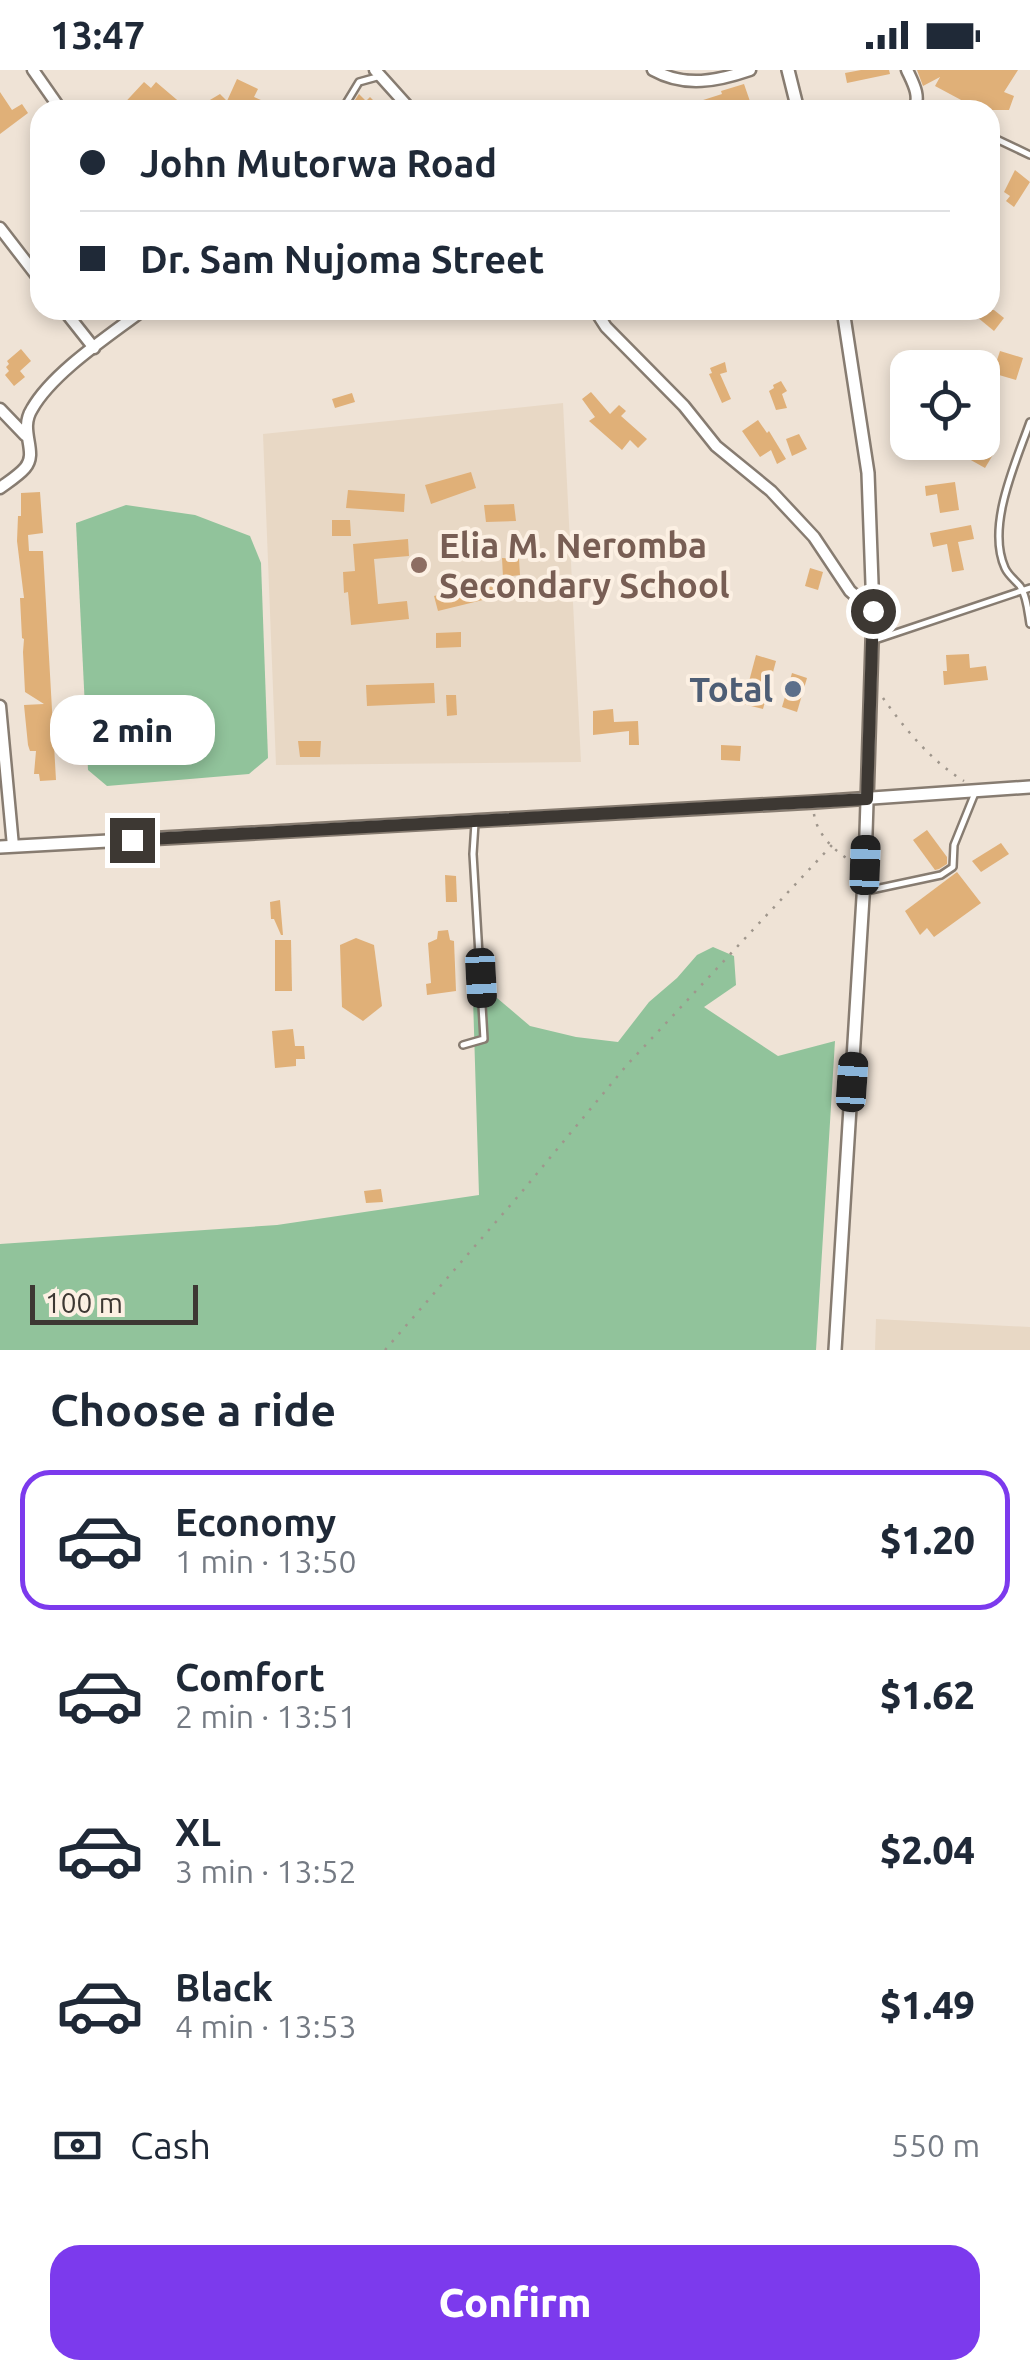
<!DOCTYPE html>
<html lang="en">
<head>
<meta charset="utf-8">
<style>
	body { margin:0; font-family:Ubuntu,sans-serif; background:#f2f2f3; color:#1f2937; height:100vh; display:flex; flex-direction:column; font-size:38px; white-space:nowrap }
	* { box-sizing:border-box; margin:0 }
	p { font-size:32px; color:#747a83 }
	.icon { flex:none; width:55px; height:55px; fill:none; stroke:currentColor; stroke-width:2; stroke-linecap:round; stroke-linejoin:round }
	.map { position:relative; height:1280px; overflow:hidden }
	.sheet { display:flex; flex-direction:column; background:#fff; flex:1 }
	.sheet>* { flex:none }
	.hud { position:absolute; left:30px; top:30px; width:970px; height:220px; border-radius:30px; box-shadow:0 5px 15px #0003; display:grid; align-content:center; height:220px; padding:0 50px; background:#fff }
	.controls { position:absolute; left:890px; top:280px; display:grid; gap:20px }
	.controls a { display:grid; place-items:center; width:110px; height:110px; border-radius:20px; background:#fff; box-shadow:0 5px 15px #0003; font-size:50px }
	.scale { position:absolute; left:30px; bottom:25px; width:168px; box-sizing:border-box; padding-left:10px; border:5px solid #3d3833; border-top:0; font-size:28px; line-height:35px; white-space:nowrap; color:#3d3833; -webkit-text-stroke:8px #fcf0e3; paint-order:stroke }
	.end { position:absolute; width:45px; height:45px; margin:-22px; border:12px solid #3d3833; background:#fff; box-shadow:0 0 0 5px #fff }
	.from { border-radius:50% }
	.bubble { position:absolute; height:70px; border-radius:30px; background:#fff; box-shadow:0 5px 15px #0003; font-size:32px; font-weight:800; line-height:70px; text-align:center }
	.car { position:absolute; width:30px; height:60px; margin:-30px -15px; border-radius:12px; box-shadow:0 0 8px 2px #0007; background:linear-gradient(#222 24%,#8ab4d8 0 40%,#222 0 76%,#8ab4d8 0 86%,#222 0) }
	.hud b { display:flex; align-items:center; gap:35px; height:95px; font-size:38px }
	.hud b+b { border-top:2px solid #e0e1e3 }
	.hud i { width:25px; height:25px; background:#1f2937 }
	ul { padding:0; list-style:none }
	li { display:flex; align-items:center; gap:30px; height:140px; margin:0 20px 15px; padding:0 30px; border:5px solid transparent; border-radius:30px }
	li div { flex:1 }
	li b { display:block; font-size:38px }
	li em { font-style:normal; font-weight:800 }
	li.on { border-color:#7c3aed }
	li>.icon { width:90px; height:90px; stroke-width:1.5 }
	h2 { padding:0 50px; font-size:45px; line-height:120px }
	.pay { display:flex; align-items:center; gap:25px; height:110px; padding:0 50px; font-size:38px }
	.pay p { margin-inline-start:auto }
	.action { display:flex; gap:20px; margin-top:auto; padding:20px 50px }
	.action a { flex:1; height:115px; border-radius:30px; background:#7c3aed; color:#fff; font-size:40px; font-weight:800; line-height:115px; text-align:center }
	.status { display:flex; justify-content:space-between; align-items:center; height:70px; padding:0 50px; background:#fff; direction:ltr }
	.status svg { height:28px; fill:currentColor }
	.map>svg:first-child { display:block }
	.built { fill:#e8d8c5 }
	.green { fill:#91c39b }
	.building { fill:#e0b078 }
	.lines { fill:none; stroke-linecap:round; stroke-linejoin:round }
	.service-casing { stroke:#877c71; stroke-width:10 }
	.minor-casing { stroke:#877c71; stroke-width:15 }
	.tertiary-casing { stroke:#877c71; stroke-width:16 }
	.path { stroke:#9f968c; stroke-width:2.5; stroke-dasharray:2.5 8; stroke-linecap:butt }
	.service { stroke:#fff; stroke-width:5 }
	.minor { stroke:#fff; stroke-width:10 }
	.tertiary { stroke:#fff; stroke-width:11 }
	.route { stroke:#3d3833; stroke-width:12 }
	.education-dot { fill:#8d6e63; stroke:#fcf0e3; stroke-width:4 }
	.service-dot { fill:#5c6f8a; stroke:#fcf0e3; stroke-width:4 }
	.labels { text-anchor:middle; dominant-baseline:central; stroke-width:8; stroke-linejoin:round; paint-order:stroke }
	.education-label { font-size:35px; font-weight:bold; fill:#785e54; stroke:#fcf0e3; text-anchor:start }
	.service-label { font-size:35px; font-weight:bold; fill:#4e5e75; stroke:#fcf0e3; text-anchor:end }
</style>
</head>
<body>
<div class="status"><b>13:47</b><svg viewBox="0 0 49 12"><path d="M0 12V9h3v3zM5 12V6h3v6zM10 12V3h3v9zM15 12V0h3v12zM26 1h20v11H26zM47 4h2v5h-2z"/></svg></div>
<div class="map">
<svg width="1030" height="1280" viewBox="0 0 1030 1280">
	<rect width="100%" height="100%" fill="#efe3d6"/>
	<g class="built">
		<polygon points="563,333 581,692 276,695 263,364"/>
		<polygon points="876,1249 1030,1257 1030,1280 875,1280"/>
	</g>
	<g class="green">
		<polygon points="126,435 195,445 250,466 261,493 268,688 249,704 107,716 88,700 76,453"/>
		<polygon points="713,877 734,886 736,915 704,937 778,986 835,971 816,1280 0,1280 0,1174 277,1155 479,1125 473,928 497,928 530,956 576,967 618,972 649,932 677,908 697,885"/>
	</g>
	<g class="building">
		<polygon points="861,0 889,0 890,4 847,13 845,3"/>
		<polygon points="917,0 1018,0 1004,22 1014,26 1009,40 958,40 963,31 935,16 940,7 923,16"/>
		<polygon points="237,9 258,19 254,27 284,40 193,40 220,24 227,31"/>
		<polygon points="144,12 151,18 156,12 183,35 179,40 118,40"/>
		<polygon points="744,14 753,40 736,40 735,36 723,40 678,40 678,38 722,24 721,21"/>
		<polygon points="0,22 12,40 22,34 28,43 0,64"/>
		<polygon points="359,24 366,31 370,27 377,34 380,30 391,40 355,40 351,36"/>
		<polygon points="1015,100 1030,112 1014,137 1006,131 1010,126 1004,122"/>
		<polygon points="982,240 994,240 1004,248 994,261 977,247"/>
		<polygon points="21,279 31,291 20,301 25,307 14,316 5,305 9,301 6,297 9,294 7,291"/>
		<polygon points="932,281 934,298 904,298 903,285"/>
		<polygon points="968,281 997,290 1000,281 1023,288 1016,310 982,300 982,298 963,298"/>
		<polygon points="725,292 727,302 720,304 731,329 722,333 709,304 712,303 710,298"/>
		<polygon points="781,311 787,321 782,324 787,338 776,340 769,321 774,318 773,315"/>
		<polygon points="591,322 610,344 619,335 626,341 621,346 647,369 638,378 630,370 622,380 589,351 595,347 582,329"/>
		<polygon points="352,323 355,332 335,338 332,329"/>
		<polygon points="758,350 767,363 769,361 786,389 777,394 771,380 760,387 742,361"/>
		<polygon points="799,364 807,379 792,386 786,369"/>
		<polygon points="978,374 994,383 985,398 969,389"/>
		<polygon points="471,402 476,418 431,434 425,415"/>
		<polygon points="955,412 959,440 940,443 937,424 926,426 925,416"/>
		<polygon points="348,420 405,424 404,442 346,438"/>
		<polygon points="40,422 43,463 28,465 29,481 43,481 56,710 40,711 39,704 34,704 36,681 30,681 28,675 24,635 44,634 25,622 23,582 24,569 22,568 20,528 24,528 17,471 18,446 21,446 21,423"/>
		<polygon points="514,434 516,451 486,452 484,435"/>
		<polygon points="332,450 350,450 351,466 332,466"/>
		<polygon points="971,455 974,469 958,472 964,500 952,502 947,474 933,477 930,463"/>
		<polygon points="408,469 409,486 374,489 378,534 407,531 409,549 351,555 348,522 344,523 343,502 355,501 353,474"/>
		<polygon points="502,488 519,489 520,505 503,507"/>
		<polygon points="810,498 823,502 818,520 805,516"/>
		<polygon points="491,512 495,527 438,541 434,526"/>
		<polygon points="461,562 461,577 436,578 436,563"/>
		<polygon points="969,584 970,598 986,596 988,610 944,615 943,601 947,601 946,585"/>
		<polygon points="756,585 776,591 763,639 743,634"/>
		<polygon points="792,603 807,608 797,642 782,637"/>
		<polygon points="434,613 435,633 367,636 366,615"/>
		<polygon points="446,625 456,625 457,645 447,646"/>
		<polygon points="613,639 614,652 638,651 639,675 629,675 629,661 593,665 593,641"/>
		<polygon points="298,671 321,671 320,687 300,687"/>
		<polygon points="721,675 741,676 740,691 721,690"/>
		<polygon points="927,760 947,787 947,794 939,799 935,800 913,770"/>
		<polygon points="1001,773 1009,784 981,802 972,791"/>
		<polygon points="957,802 981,833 934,867 927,858 920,865 905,841"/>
		<polygon points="445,805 456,806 457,832 446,832"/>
		<polygon points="280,830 283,865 281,865 274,849 271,849 270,832"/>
		<polygon points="448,860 450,870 454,871 456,921 427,925 426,914 431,913 428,873 437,869 438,861"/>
		<polygon points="356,868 374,875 382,936 363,951 342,937 340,875"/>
		<polygon points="275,870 291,870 292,921 275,921"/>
		<polygon points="293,959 295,976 304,976 305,989 296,989 296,996 275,998 272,961"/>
		<polygon points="381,1119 383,1132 366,1133 364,1121"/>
	</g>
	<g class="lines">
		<g class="service-casing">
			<g id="service">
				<polyline points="342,40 359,12 377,7"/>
				<polyline points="990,66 1030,85"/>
				<path d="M1030 352C1016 392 986 456 1005 498 1008 505 1015 510 1020 516 1027 526 1028 542 1030 554"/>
				<polyline points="872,571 1030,518"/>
				<polyline points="866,821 941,805 953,797 954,775 975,723"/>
				<polyline points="463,975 484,969 473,784 475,753"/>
			</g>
		</g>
		<g class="minor-casing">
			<g id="minor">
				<polyline points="33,0 61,40"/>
				<polyline points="375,0 411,40"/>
				<path d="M653 0C685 18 718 11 750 0"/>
				<path d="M907 0C913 13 921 26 914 40"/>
				<polyline points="0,158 40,210"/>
				<polyline points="64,240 94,278"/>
				<polyline points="595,240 606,257 684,336 716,376 771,421 814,467 850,521 873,541"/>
				<polyline points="0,339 25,365"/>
				<path d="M0 418C8 412 18 406 25 398 39 382 18 361 32 339 53 302 109 266 143 240"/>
				<polyline points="0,636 13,776"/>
			</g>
		</g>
		<g class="tertiary-casing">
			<g id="tertiary">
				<polyline points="788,0 798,40"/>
				<polyline points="0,777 815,732 1030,717"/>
				<polyline points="835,1280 865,795 873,541 868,403 843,240"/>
			</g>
		</g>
		<g class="path">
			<path d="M883 628C904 658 932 692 964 711"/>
			<path d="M814 744C817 765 836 783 855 793"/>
			<polyline points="385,1280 520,1124 626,996 832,775"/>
		</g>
		<use href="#service" class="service"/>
		<use href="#minor" class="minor"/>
		<use href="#tertiary" class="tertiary"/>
	</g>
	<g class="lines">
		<polyline class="route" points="132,770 867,729 873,541"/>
	</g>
	<circle class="education-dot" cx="419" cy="495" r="10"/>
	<circle class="service-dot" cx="793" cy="619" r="10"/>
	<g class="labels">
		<g class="education-label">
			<text x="439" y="475">Elia M. Neromba<tspan x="439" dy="40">Secondary School</tspan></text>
		</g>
		<g class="service-label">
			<text x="773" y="619">Total</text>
		</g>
	</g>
</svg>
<div class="controls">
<a><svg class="icon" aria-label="locate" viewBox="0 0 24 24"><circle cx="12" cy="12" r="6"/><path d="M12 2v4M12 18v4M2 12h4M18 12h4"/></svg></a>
</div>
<div class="scale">100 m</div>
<i class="end from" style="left:873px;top:541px"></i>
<i class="end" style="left:132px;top:770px"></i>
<div class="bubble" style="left:50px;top:625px;width:165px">2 min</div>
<i class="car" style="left:865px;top:795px;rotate:2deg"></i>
<i class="car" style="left:481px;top:908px;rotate:177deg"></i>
<i class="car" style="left:852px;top:1012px;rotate:4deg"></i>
<div class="hud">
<b><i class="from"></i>John Mutorwa Road</b>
<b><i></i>Dr. Sam Nujoma Street</b>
</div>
</div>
<section class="sheet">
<h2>Choose a ride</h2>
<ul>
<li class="on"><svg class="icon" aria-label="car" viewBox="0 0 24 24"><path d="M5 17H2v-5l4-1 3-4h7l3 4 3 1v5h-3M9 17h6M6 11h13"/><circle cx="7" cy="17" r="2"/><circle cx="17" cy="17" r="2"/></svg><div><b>Economy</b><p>1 min · 13:50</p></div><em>$1.20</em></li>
<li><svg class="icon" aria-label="car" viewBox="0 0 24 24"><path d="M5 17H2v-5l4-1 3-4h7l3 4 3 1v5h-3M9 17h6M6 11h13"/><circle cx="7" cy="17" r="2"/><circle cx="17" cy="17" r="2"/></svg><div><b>Comfort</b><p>2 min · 13:51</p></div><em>$1.62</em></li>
<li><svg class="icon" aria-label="car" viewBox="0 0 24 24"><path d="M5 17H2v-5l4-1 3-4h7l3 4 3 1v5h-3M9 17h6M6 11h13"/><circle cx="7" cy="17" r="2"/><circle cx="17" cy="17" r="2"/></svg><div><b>XL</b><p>3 min · 13:52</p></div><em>$2.04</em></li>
<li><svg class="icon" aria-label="car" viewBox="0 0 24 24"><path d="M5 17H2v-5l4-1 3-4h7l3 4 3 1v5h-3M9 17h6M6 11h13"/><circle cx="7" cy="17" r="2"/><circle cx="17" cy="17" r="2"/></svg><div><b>Black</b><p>4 min · 13:53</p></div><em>$1.49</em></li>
</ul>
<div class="pay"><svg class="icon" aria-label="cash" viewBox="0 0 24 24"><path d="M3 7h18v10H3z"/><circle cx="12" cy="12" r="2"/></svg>Cash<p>550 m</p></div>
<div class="action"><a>Confirm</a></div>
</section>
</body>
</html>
